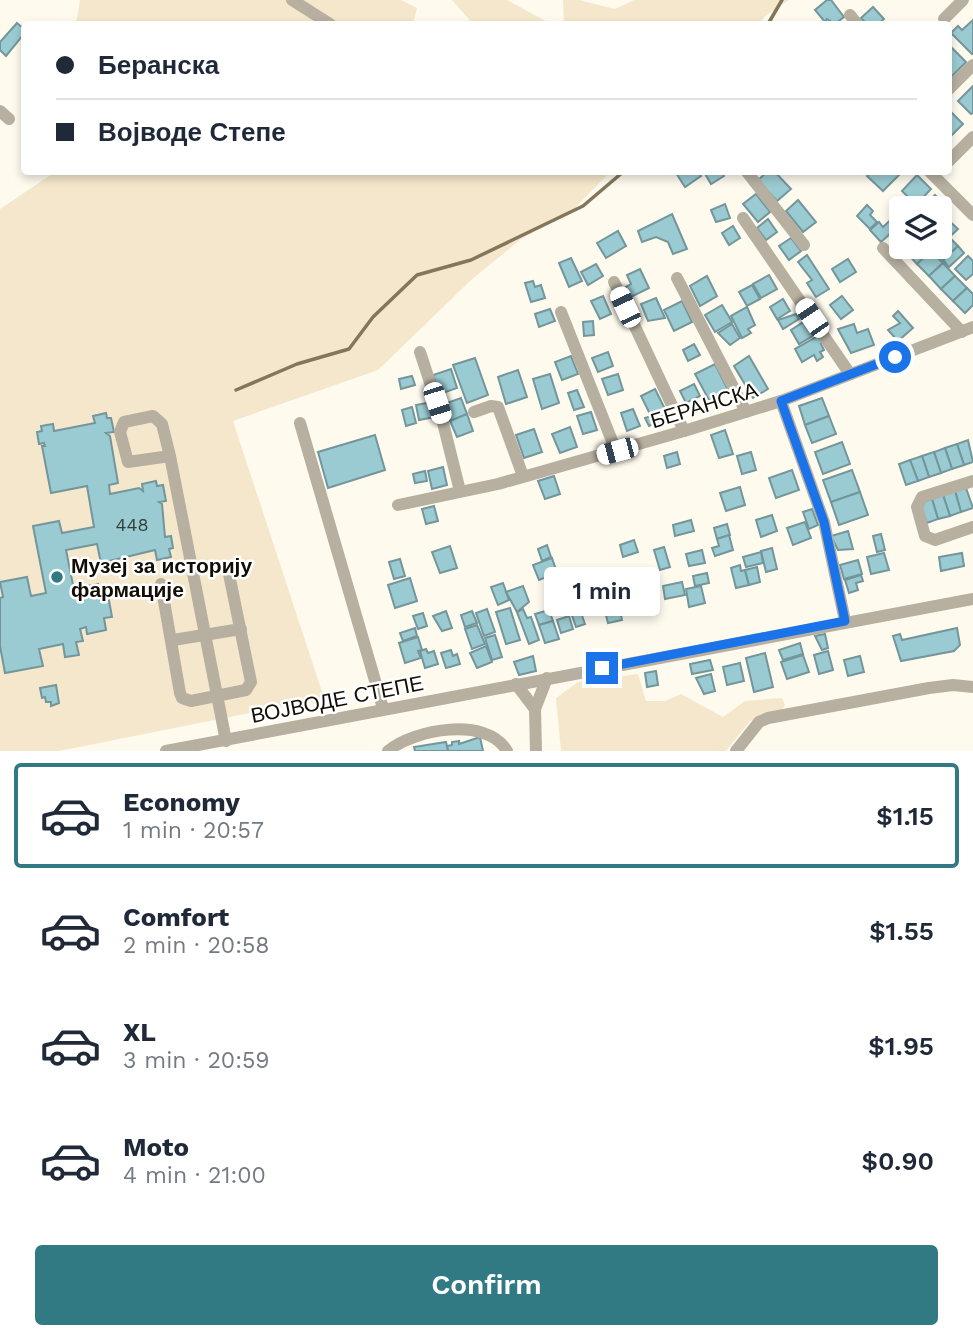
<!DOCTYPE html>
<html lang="en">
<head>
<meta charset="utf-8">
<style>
	body { margin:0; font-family:"Work Sans",sans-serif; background:#f2f2f3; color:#1f2937; height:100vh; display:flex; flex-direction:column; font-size:26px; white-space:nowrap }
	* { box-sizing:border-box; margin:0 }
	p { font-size:23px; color:#747a83 }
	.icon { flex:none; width:38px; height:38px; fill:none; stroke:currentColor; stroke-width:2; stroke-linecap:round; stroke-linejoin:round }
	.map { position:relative; height:751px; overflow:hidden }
	.side { display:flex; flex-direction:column; background:#fff; flex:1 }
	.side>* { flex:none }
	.top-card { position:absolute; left:21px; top:21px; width:931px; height:154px; border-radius:7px; box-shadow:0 4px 10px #0003; display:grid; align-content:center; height:154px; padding:0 35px; background:#fff }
	.buttons { position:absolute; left:889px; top:196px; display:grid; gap:14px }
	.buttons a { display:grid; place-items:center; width:63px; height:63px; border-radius:7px; background:#fff; box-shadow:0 4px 10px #0003; font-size:35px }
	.end { position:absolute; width:32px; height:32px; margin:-16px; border:9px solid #1a73e8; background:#fff; box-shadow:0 0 0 4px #fff }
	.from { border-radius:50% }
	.bubble { position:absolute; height:49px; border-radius:7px; background:#fff; box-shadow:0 4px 10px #0003; font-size:23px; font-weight:600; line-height:49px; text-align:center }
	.car { position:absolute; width:21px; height:42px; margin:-21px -10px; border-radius:9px; box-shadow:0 0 5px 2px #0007; background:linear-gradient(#fff 24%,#345 0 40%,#fff 0 76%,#345 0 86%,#fff 0) }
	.top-card b { display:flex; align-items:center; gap:24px; height:66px; font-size:26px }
	.top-card b+b { border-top:2px solid #e0e1e3 }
	.top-card i { width:18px; height:18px; background:#1f2937 }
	ul { padding:12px 0 0; list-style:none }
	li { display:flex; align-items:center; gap:21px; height:105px; margin:0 14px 10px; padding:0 21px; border:4px solid transparent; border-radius:7px }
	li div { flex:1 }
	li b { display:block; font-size:26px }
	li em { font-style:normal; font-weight:600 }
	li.current { border-color:#327a83 }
	li>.icon { width:63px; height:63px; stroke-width:1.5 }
	.button { display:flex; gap:14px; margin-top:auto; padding:14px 35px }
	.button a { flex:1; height:80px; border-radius:7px; background:#327a83; color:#fff; font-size:28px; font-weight:600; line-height:80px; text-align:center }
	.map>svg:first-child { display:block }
	.green { fill:#f4e7cb }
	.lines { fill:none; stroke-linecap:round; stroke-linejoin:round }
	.stream { stroke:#83765b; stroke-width:3.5 }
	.building { fill:#9bcbd2; stroke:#73969b; stroke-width:2 }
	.minor { stroke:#b7b0a1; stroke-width:12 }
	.route { stroke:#1a73e8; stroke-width:9 }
	.poi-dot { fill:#327a83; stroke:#fff; stroke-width:2.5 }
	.labels { text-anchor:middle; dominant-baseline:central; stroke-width:5; stroke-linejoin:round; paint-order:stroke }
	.number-label { font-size:18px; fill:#343d38 }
	.street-label { font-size:21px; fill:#120e05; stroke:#fff }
	.poi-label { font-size:21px; font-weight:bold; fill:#120e05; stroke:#fff; text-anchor:start }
</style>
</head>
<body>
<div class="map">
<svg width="973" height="751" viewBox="0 0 973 751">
	<rect width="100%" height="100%" fill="#fffaee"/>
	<g class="green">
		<polygon points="80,0 401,0 417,8 413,24 76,24"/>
		<polygon points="452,0 507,0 551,24 473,24"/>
		<polygon points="563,0 579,0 615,9 634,0 789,0 765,16 760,24 564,24"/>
		<polygon points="55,172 610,172 571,212 521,239 470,281 378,370 233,421 327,707 319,707 310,701 59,751 0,751 0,209"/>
		<polygon points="638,674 646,701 665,701 681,694 723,717 745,701 782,698 785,705 779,715 750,721 726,751 561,751 556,698 578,682"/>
	</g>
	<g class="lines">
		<g class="stream">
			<polyline points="768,24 782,0"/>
			<polyline points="236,390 297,364 349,349 373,317 417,275 471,260 583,206 623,172"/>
		</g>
	</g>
	<g class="building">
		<polygon points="827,0 831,0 844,17 835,24 827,19 825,22 815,10"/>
		<polygon points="873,7 884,19 878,24 867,24 861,18"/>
		<polygon points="973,20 973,53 972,54 951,33 958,26 962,30"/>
		<polygon points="17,23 24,29 24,34 6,56 0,50 0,42"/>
		<polygon points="948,44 966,62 951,77 948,75"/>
		<polygon points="973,86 973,113 971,114 958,101"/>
		<polygon points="952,113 963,124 949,138 948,117"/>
		<polygon points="678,172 698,172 701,176 685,187 676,173"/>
		<polygon points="704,172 722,172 724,176 711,184"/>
		<polygon points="767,172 775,172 791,189 777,201 758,180"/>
		<polygon points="872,172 902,172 883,191 867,176"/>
		<polygon points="917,175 931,189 916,205 902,191"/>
		<polygon points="756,194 770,212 758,222 743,204"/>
		<polygon points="935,195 947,207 940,214 940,208 922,208"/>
		<polygon points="798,200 816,222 803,232 786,211"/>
		<polygon points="725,204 730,218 716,222 711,210"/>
		<polygon points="867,205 873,211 870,215 877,222 870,229 857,216"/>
		<polygon points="672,214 687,249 673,254 668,242 656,237 642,242 638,231"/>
		<polygon points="896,215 901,220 901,230 894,237 891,233 881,242 870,230 879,222 883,227"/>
		<polygon points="945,217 958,229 942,244 940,222"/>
		<polygon points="768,219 777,232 766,240 757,228"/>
		<polygon points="733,226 740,238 729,245 722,233"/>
		<polygon points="618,231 626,246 606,258 597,243"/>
		<polygon points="791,238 801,251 789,260 779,246"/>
		<polygon points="952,240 958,246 943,260 937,254"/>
		<polygon points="958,246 964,253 949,267 943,260"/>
		<polygon points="911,247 927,247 931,251 917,264 906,252"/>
		<polygon points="931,251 943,263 929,276 917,264"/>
		<polygon points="807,255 829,289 816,297 807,283 812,280 798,262"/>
		<polygon points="968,256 973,261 973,274 966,280 955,269"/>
		<polygon points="571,258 582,281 569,287 559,263"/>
		<polygon points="848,259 856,272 840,282 832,269"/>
		<polygon points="943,263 955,276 941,289 929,276"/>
		<polygon points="596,264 603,276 588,285 581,272"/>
		<polygon points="640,269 649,288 631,297 626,287 631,284 627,275"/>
		<polygon points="769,275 777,289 761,298 753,284"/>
		<polygon points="707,276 717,296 700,306 690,286"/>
		<polygon points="955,276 967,288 953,301 941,289"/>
		<polygon points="533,281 535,287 541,285 545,298 531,302 525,283"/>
		<polygon points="752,285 760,299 747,306 739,292"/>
		<polygon points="967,288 973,294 973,305 965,313 953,301"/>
		<polygon points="603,296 611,314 600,319 591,301"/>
		<polygon points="842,296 853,310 841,319 830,305"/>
		<polygon points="656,298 665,318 648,321 641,304"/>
		<polygon points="783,299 790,311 777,319 770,307"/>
		<polygon points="682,301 692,322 674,331 664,310"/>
		<polygon points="722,305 732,322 715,332 705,315"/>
		<polygon points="747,307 755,325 748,329 751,333 742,338 731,316"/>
		<polygon points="550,309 555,321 539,327 535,314"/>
		<polygon points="898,311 913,328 898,341 888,330 900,323 893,316"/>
		<polygon points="796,314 799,319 783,329 778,320"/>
		<polygon points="808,319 816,334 799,344 791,330"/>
		<polygon points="593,321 594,335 584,336 583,322"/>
		<polygon points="732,324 740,338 730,345 718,333"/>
		<polygon points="854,324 857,333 868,329 874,345 851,353 838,329"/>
		<polygon points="820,335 823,342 821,344 824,350 820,352 823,357 817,361 814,355 802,362 795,349"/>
		<polygon points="694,344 700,355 688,361 683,350"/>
		<polygon points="608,352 613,366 598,372 592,358"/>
		<polygon points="571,356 578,374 562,380 555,362"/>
		<polygon points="749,356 768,389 753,398 734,366"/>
		<polygon points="475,358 488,395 467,403 453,365"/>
		<polygon points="715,364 729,392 710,402 695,374"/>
		<polygon points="451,369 457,388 440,394 433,375"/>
		<polygon points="518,370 527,397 506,404 498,377"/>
		<polygon points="550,374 559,403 542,409 533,379"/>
		<polygon points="618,374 623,390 608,395 602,379"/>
		<polygon points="412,376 415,385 401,389 399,379"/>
		<polygon points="694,384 700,396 686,403 680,391"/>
		<polygon points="655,389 669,417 649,426 645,418 651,416 641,396"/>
		<polygon points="577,390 584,407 574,410 568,393"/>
		<polygon points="461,398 467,414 450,421 444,404"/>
		<polygon points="822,398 829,416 805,425 799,406"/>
		<polygon points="432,402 435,417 419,420 416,405"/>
		<polygon points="412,407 416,423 406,426 402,410"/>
		<polygon points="633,409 640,426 627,431 621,413"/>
		<polygon points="591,412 597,430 583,434 577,416"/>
		<polygon points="106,413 107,418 111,418 114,432 106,433 110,436 118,483 109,485 110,494 139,488 143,491 142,484 156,481 157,486 163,485 166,501 159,502 162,504 165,537 171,536 173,548 169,549 171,557 157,560 155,550 101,563 97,544 66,550 75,595 79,595 78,588 98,584 101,597 108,595 112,617 104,618 106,630 87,634 86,627 80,629 83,641 76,642 79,655 65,657 63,644 39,649 43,666 5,673 0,646 0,598 3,597 0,582 27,577 31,596 46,593 33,526 59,521 62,533 94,527 87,486 51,493 42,446 45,446 44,443 39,444 37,432 42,431 41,426 53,424 54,431 95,423 93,416"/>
		<polygon points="467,414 473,431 457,437 450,421"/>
		<polygon points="829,416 836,434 812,443 805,425"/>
		<polygon points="570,427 577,447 560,453 552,434"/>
		<polygon points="534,429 542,452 524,458 516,435"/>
		<polygon points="725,430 733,454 719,458 711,435"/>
		<polygon points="375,435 385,470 328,488 318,452"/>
		<polygon points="968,440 973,462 964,465 957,444"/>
		<polygon points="842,442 850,464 823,474 815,452"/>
		<polygon points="957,444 964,465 952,469 945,448"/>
		<polygon points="945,448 952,469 941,473 934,452"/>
		<polygon points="677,452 680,464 667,468 664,456"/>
		<polygon points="751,452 756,470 742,474 737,456"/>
		<polygon points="934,452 941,473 929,477 922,456"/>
		<polygon points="922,456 929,477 918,481 910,460"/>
		<polygon points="910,460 918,481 906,485 899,464"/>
		<polygon points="443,467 447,485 432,489 428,471"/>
		<polygon points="792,470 799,490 776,498 769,478"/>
		<polygon points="852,470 860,492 831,502 823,480"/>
		<polygon points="425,471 427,481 415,483 413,474"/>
		<polygon points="554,476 560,494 545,499 538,481"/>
		<polygon points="740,487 745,505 726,511 720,493"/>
		<polygon points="966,488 973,508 961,512 955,491"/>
		<polygon points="955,491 961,512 950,516 943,495"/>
		<polygon points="860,492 868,515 839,525 831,502"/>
		<polygon points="943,495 950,516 938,519 932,499"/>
		<polygon points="932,499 938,519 927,523 920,503"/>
		<polygon points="434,506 438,521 426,524 422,509"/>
		<polygon points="812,509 818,525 809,529 803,512"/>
		<polygon points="772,515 777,531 761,537 756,520"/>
		<polygon points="691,520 694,531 675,536 673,525"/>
		<polygon points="805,522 811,538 793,545 787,528"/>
		<polygon points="727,524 730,535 717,539 714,528"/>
		<polygon points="848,531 853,549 838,550 831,536"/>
		<polygon points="881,534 885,550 877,552 873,536"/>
		<polygon points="729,535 733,550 715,556 712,548 719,546 717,539"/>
		<polygon points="634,540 638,552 623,557 620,545"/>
		<polygon points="547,545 551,557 542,561 538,549"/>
		<polygon points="450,546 457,568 440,573 432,552"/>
		<polygon points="664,547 670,567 660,570 654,550"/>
		<polygon points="772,548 777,569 766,572 761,551"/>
		<polygon points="702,550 705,563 689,566 686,554"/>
		<polygon points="761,552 763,563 746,567 743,557"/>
		<polygon points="884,553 889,570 871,574 867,557"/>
		<polygon points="962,553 964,566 941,571 939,557"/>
		<polygon points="552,558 557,573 539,580 533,565"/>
		<polygon points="400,559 405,576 394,579 389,562"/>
		<polygon points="858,560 862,574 844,579 840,565"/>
		<polygon points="740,565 741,571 745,570 749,585 736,588 731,568"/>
		<polygon points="757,567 760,582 749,585 745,570"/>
		<polygon points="631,569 634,583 625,585 622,572"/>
		<polygon points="707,573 709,583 695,586 693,576"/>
		<polygon points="575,574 584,597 573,601 564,578"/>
		<polygon points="861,575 863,581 856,583 858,590 849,593 845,580"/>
		<polygon points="410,578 417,601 395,608 388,585"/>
		<polygon points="598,581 603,594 587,600 582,587"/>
		<polygon points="682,582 685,595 665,599 663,586"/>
		<polygon points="503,583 509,600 498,605 491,587"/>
		<polygon points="523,586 529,602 517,612 506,592"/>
		<polygon points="701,586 705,603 689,607 686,589"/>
		<polygon points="618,601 622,620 608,623 603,604"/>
		<polygon points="579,607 585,624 576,627 570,610"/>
		<polygon points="510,608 520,640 506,644 496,612"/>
		<polygon points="487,609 495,632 484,636 476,613"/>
		<polygon points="523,609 527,618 531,617 539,640 529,644 517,612"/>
		<polygon points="549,610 553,621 539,625 535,614"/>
		<polygon points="446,611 452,628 442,631 433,616"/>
		<polygon points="472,611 477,623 465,627 461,615"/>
		<polygon points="423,613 427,626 418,629 413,616"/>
		<polygon points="569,616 573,629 561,633 557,620"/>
		<polygon points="553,621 559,639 545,643 539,625"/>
		<polygon points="477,625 485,644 472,649 465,629"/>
		<polygon points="415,628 417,636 403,641 400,633"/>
		<polygon points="957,628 960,645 954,651 901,661 893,636 900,634 902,640"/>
		<polygon points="825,634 828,648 822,650 815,636"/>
		<polygon points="495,635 502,657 492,660 485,638"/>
		<polygon points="418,637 422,650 418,651 421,658 405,663 399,643"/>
		<polygon points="800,643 803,654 783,660 779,650"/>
		<polygon points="486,646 492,662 477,668 470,653"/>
		<polygon points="426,649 428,653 434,651 438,664 425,668 420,651"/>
		<polygon points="451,650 453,656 457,654 460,664 446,668 441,653"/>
		<polygon points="828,651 833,670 819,674 814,655"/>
		<polygon points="765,653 773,687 754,692 746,658"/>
		<polygon points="803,655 809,672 787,679 781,662"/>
		<polygon points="533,656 536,671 519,675 514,662"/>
		<polygon points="860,656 864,672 848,676 844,660"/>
		<polygon points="710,660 713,670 692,674 690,664"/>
		<polygon points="740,663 744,681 727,685 723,667"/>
		<polygon points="656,671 658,685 647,687 645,673"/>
		<polygon points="711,674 715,691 704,694 696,678"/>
		<polygon points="56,685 59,703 51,706 51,702 46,702 45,697 42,698 40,688"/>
		<polygon points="480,737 483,751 448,751 447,746 452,745 452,742 459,741 459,744"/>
		<polygon points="446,742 448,751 415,751 414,747"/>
	</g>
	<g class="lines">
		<g class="minor">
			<polyline points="292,0 330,24"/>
			<polyline points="850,15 857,24"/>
			<polyline points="944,19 963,0"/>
			<polyline points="948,90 973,65"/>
			<polyline points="0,111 9,119"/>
			<polyline points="948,162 973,137"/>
			<polyline points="747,172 804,245"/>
			<polyline points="930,172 973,215"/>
			<polyline points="743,218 850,374"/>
			<polyline points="883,248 962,332"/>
			<polyline points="677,278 746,412"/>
			<polyline points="614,282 684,431"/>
			<polyline points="561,312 616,451"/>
			<polyline points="420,352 442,419 460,491"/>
			<polyline points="781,401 824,522 845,621"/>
			<polyline points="474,412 491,406 498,407 523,476"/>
			<polyline points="300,423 383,708"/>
			<polyline points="170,456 128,462 120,432 124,422 153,416 162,424 170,456 226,741"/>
			<polyline points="973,481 922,497 917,507 925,536 935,540 973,527"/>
			<polyline points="398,505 498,484 684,431 781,401 973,327"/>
			<polyline points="161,584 180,693 182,698 191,701 246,690 251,682 229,574"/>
			<polyline points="173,640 241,629"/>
			<polyline points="516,684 535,709 536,751"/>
			<polyline points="535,709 547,678"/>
			<polyline points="166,751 973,599"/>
			<path d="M388 751C414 729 487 716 507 751"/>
			<polyline points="736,751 759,722 768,718 929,688 953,685 973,687"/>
		</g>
	</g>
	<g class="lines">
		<polyline class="route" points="602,668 845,621 824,522 781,401 895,357"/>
	</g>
	<circle class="poi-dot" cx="57" cy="577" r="7"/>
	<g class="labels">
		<g class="number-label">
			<text x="132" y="524">448</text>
		</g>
		<g class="street-label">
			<text transform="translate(704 405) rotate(-17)">БЕРАНСКА</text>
			<text transform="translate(337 699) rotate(-11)">ВОЈВОДЕ СТЕПЕ</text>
		</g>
		<g class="poi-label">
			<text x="71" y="565">Музеј за историју<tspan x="71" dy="24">фармације</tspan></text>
		</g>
	</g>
</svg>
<div class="buttons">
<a><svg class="icon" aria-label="layers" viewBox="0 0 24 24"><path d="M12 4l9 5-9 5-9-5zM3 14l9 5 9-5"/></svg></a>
</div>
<i class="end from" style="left:895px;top:357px"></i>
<i class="end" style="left:602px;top:668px"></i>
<div class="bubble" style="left:544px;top:567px;width:116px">1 min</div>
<i class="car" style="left:625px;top:307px;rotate:335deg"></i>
<i class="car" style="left:812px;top:318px;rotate:326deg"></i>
<i class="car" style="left:437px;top:403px;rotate:162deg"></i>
<i class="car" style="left:617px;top:451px;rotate:255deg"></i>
<div class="top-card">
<b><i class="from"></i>Беранска</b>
<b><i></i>Војводе Степе</b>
</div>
</div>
<section class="side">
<ul>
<li class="current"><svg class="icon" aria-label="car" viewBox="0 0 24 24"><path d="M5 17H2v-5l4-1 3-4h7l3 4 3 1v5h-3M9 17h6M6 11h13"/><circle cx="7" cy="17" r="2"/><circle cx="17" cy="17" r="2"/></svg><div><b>Economy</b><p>1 min · 20:57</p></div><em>$1.15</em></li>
<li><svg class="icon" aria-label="car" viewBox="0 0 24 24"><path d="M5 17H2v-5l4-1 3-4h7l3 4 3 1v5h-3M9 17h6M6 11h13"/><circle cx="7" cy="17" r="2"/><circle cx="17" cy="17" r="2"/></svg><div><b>Comfort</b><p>2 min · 20:58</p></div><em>$1.55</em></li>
<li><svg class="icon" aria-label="car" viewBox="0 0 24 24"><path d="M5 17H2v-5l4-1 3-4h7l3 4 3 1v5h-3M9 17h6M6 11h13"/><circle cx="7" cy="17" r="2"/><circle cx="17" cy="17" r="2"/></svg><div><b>XL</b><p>3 min · 20:59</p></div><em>$1.95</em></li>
<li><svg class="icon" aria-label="car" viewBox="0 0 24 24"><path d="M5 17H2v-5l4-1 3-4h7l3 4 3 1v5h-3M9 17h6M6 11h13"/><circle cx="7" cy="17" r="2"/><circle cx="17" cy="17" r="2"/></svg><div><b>Moto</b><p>4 min · 21:00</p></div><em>$0.90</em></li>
</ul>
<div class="button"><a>Confirm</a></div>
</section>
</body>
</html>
